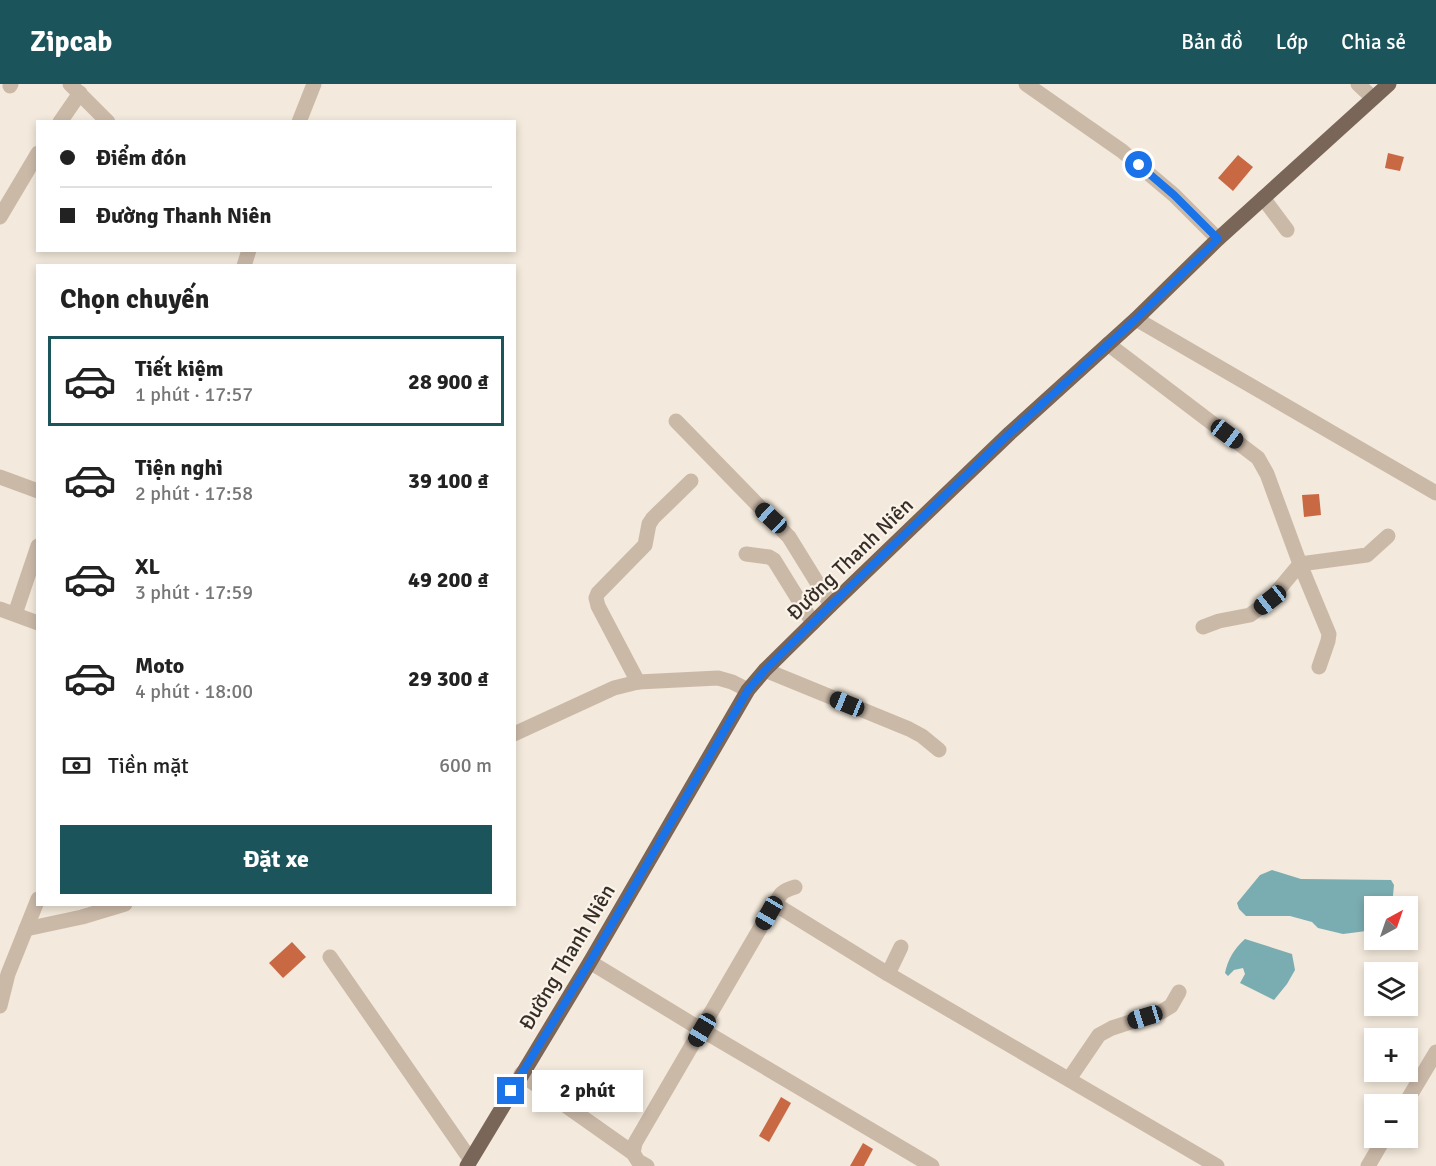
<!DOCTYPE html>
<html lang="vi">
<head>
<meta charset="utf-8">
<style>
	body { margin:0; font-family:Signika,sans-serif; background:#f6f6f6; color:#222; height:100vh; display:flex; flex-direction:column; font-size:22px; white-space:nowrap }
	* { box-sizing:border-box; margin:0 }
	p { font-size:20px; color:#767676 }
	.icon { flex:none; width:33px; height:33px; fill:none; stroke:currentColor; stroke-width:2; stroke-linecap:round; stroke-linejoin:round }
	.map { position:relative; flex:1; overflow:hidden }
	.details { position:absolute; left:36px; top:180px; width:480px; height:642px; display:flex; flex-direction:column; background:#fff; border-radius:0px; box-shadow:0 3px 9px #0003 }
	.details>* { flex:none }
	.hud { position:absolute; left:36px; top:36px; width:480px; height:132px; border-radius:0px; box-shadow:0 3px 9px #0003; display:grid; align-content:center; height:132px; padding:0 24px; background:#fff }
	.needle { width:39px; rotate:40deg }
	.fabs { position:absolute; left:1364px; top:812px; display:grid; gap:12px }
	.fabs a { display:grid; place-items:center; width:54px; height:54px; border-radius:0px; background:#fff; box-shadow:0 3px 9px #0003; font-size:30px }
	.end { position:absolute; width:27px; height:27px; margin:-14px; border:8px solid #1a73e8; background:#fff; box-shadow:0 0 0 3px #fff }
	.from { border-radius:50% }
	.bubble { position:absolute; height:42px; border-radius:0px; background:#fff; box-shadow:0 3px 9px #0003; font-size:20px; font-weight:700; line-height:42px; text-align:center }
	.car { position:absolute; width:18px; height:36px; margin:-18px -9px; border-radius:8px; box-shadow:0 0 4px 2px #0007; background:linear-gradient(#222 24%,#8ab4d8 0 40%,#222 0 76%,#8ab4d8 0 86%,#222 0) }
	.hud b { display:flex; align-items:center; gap:21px; height:57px; font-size:22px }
	.hud b+b { border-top:2px solid #e0e0e0 }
	.hud i { width:15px; height:15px; background:#222 }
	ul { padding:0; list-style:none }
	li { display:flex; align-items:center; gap:18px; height:90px; margin:0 12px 9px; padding:0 12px; border:3px solid transparent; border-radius:0px }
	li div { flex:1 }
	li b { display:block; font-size:22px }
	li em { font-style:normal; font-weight:700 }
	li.selected { border-color:#1c545b }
	li>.icon { width:54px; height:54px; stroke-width:1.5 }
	h2 { padding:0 24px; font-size:27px; line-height:72px }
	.pay { display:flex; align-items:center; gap:15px; height:66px; padding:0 24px; font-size:22px }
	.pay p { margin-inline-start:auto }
	.button { display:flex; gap:12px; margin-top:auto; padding:12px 24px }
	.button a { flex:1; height:69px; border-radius:0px; background:#1c545b; color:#fff; font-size:24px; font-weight:700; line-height:69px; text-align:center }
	header { display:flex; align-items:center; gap:36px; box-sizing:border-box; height:84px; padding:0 30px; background:#1c545b; color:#fff }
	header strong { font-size:28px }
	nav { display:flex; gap:33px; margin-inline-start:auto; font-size:21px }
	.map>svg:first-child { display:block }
	.water { fill:#7aadb1 }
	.building { fill:#c96944 }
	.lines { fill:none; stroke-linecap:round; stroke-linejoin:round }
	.minor { stroke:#cbb9a8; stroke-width:15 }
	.major { stroke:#7a6559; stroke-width:15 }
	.route { stroke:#1a73e8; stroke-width:8 }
	.labels { text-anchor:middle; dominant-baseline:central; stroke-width:4.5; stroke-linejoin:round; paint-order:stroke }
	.street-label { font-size:21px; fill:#382e28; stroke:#faf3e9 }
</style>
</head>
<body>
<header>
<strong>Zipcab</strong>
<nav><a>Bản đồ</a><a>Lớp</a><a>Chia sẻ</a></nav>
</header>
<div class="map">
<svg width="1436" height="1082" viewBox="0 0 1436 1082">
	<rect width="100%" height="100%" fill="#f3e9dc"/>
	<g class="water">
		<polygon points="1272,786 1301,795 1391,796 1394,801 1392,822 1374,822 1374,846 1343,850 1318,844 1312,838 1290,832 1246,832 1239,825 1237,819 1260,791"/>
		<path d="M1245 855 1292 870 1295 886 1287 900 1274 916 1240 899 1245 890 1243 884 1234 886 1228 892 1225 889C1228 875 1234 865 1245 855Z"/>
	</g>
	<g class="building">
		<polygon points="1388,69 1404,73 1400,87 1385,84"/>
		<polygon points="1238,71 1253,83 1233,107 1218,94"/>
		<polygon points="1319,410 1321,431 1304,433 1302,411"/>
		<polygon points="292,858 306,873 283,894 269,879"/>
		<polygon points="781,1013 791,1019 769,1058 759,1052"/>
		<polygon points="863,1059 873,1065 864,1082 850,1082"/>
	</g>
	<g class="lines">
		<g class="minor">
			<polyline points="70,0 108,38"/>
			<polyline points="1026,0 1122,67 1174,111 1218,155"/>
			<polyline points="1358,0 1373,14"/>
			<polyline points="10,2 11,0"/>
			<polyline points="60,38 80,9"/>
			<polyline points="299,38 314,0"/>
			<polyline points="1263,114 1287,146"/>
			<polyline points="0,133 38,69"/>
			<polyline points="244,182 249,166"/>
			<polyline points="1136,235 1436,409"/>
			<polyline points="1108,260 1258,374 1267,390 1300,480 1329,550 1328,557 1319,583"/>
			<polyline points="676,337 789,453 831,521"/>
			<polyline points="0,393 38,407"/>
			<polyline points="746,470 769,473 774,476 813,539"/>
			<polyline points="0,525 38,539"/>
			<polyline points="15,530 38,462"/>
			<polyline points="1203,543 1219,537 1250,531 1270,516 1300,480 1367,471 1388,452"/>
			<polyline points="765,586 909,645 922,652 939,666"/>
			<polyline points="638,598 598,522 596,514 598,509 645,461 649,440 653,434 691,397"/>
			<polyline points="514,650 614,604 638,598 718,594 732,598 748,606"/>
			<polyline points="774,824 781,824 888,890 1217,1082"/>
			<polyline points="26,845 82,833 125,820"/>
			<polyline points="330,873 470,1075"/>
			<polyline points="590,878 702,946 932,1082"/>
			<polyline points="888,890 901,863"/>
			<polyline points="0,922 8,890 38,815"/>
			<polyline points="521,990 633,1069 638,1077 647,1082"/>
			<polyline points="1069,995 1099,951 1112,944 1161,928 1171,922 1179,908"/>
			<polyline points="1405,1020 1436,968"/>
			<path d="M633 1069 635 1059 769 829C781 816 774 809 795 803"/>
			<polyline points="1368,1082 1385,1053"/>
		</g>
		<polyline class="major" points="467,1082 590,878 748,606 765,586 831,521 1010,349 1136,235 1218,155 1389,0"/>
	</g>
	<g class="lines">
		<polyline class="route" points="511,1007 590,878 748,606 765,586 831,521 1010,349 1136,235 1218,155 1174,111 1139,81"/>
	</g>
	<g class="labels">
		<g class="street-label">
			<text transform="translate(850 475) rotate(-44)">Đường Thanh Niên</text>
			<text transform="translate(567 873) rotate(-59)">Đường Thanh Niên</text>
		</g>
	</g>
</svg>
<div class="fabs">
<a><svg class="needle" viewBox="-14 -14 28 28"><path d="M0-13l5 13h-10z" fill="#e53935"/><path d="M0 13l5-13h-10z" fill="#767676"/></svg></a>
<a><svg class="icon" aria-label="layers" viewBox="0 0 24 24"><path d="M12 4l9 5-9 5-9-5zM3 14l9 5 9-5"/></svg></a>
<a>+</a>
<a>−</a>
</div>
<i class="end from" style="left:1139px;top:81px"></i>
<i class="end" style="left:511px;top:1007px"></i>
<div class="bubble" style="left:532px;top:986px;width:111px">2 phút</div>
<i class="car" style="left:1227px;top:350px;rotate:127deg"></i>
<i class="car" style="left:771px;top:434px;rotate:313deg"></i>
<i class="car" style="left:1270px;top:516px;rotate:232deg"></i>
<i class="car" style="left:847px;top:620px;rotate:292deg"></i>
<i class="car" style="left:769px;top:829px;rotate:210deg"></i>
<i class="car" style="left:1145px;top:933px;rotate:253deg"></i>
<i class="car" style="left:702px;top:946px;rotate:211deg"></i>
<div class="hud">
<b><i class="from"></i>Điểm đón</b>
<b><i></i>Đường Thanh Niên</b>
</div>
<section class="details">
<h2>Chọn chuyến</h2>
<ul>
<li class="selected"><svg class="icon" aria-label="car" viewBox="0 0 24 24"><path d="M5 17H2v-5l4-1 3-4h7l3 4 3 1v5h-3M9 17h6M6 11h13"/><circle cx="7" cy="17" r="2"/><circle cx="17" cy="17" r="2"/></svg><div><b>Tiết kiệm</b><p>1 phút · 17:57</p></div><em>28 900 ₫</em></li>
<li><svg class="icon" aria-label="car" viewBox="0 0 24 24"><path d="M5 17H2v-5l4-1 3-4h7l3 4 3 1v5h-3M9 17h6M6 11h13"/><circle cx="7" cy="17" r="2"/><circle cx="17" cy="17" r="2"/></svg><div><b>Tiện nghi</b><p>2 phút · 17:58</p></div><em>39 100 ₫</em></li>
<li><svg class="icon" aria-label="car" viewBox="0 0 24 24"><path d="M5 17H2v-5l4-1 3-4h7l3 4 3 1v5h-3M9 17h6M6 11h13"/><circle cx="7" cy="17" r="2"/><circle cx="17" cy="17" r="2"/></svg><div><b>XL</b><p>3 phút · 17:59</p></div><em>49 200 ₫</em></li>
<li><svg class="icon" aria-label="car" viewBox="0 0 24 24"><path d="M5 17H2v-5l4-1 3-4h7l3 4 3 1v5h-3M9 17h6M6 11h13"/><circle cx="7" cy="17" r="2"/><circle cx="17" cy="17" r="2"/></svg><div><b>Moto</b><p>4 phút · 18:00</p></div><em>29 300 ₫</em></li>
</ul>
<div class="pay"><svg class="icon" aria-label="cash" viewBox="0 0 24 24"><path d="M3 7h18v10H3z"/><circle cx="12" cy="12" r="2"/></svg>Tiền mặt<p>600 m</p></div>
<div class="button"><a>Đặt xe</a></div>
</section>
</div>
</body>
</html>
